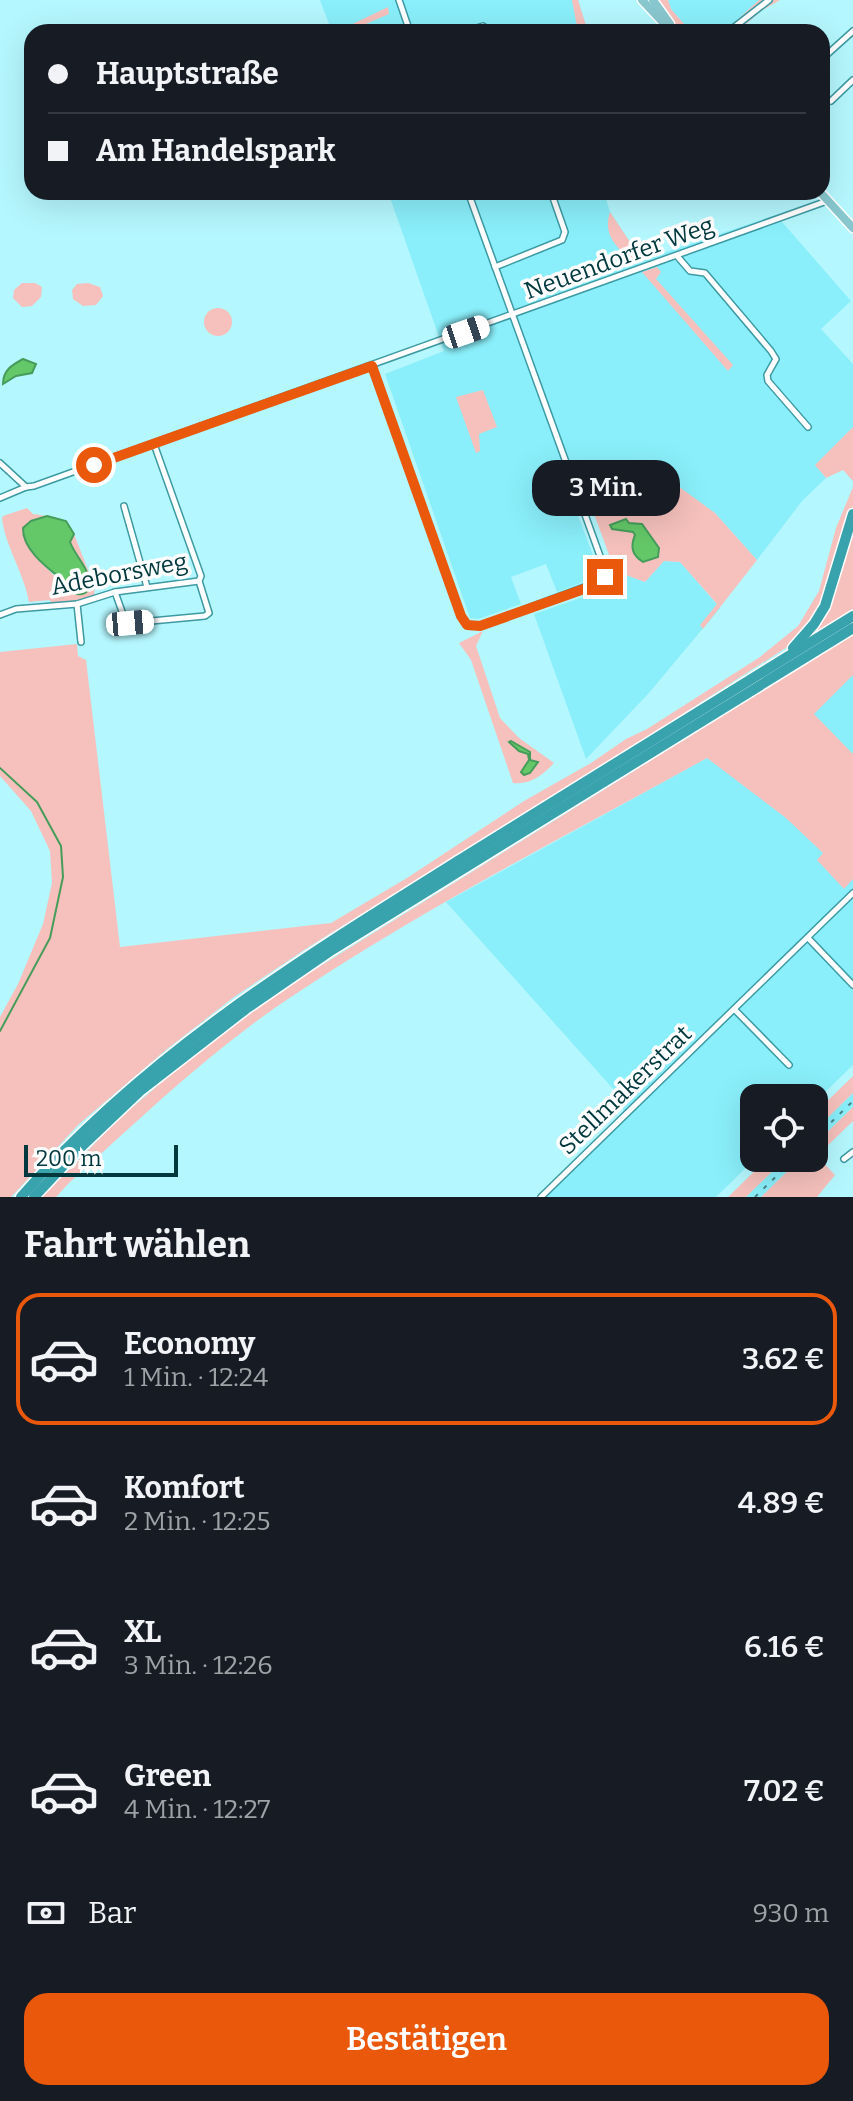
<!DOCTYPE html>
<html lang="de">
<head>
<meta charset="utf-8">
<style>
	body { margin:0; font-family:Bitter,serif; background:#242831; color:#f1f3f6; height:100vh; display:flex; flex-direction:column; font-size:30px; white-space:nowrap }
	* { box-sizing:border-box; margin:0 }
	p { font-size:26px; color:#9ea1a6 }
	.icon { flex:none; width:44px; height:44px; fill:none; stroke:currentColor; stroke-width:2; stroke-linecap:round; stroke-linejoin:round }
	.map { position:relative; height:1197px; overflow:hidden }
	.panel { display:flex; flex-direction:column; background:#171b24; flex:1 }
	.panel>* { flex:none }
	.guide { position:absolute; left:24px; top:24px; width:806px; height:176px; border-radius:24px; box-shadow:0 8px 32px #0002; display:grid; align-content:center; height:176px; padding:0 24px; background:#171b24 }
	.controls { position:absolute; left:740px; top:1084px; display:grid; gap:16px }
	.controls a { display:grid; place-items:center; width:88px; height:88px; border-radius:16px; background:#171b24; box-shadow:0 8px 32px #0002; font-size:40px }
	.scale { position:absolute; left:24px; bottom:20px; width:154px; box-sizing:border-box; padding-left:8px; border:4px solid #00383d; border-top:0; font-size:22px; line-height:28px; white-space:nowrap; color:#00383d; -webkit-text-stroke:6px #fff; paint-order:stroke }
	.end { position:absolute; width:36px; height:36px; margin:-18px; border:10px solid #ea580c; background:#fff; box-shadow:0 0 0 4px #fff }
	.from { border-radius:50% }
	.bubble { position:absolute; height:56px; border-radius:24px; background:#171b24; box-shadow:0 8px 32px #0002; font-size:26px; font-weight:600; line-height:56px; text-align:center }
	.car { position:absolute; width:24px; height:48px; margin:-24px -12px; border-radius:10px; box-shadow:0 0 6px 2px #0007; background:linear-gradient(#fff 24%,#345 0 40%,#fff 0 76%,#345 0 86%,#fff 0) }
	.guide b { display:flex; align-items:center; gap:28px; height:76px; font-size:30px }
	.guide b+b { border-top:2px solid #363941 }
	.guide i { width:20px; height:20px; background:#f1f3f6 }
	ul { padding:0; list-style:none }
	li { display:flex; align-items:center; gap:24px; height:132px; margin:0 16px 12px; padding:0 8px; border:4px solid transparent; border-radius:24px }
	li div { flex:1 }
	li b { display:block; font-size:30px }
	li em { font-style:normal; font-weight:600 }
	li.current { border-color:#ea580c }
	li>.icon { width:72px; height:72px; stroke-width:1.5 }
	h2 { padding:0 24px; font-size:36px; line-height:96px }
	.pay { display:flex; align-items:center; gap:20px; height:88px; padding:0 24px; font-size:30px }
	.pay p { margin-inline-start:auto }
	.action { display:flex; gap:16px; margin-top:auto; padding:16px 24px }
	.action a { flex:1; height:92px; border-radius:24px; background:#ea580c; color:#fff; font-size:32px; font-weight:600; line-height:92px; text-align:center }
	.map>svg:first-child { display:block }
	.built { fill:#8aeffa }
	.green { fill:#f6c1bc; fill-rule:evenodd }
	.water { fill:#64c868; stroke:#469d5b; stroke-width:2 }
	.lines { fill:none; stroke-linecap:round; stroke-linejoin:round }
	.stream { stroke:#469d5b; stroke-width:2 }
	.street-casing { stroke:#3d9aa3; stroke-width:8 }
	.primary-casing { stroke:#fff; stroke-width:11 }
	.highway-casing { stroke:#fff; stroke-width:13 }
	.street { stroke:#fff; stroke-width:5 }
	.primary { stroke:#88c7ce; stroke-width:8 }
	.highway { stroke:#38a2ad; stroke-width:10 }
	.rail { stroke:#488489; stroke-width:2; stroke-dasharray:4 8; stroke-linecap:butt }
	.route { stroke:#ea580c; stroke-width:10 }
	.labels { text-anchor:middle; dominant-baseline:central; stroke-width:7; stroke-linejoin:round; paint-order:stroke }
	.street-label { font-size:24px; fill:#00383d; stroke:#fff }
</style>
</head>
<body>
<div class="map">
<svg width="853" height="1197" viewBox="0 0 853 1197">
	<rect width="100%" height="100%" fill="#b5f7fe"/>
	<g class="built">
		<polygon points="320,0 578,0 588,32 332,32"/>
		<polygon points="668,0 759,0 724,32 691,32 671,9"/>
		<polygon points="388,192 604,192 610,212 642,260 776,215 851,301 821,329 853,364 853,427 816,465 826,478 802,501 757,560 715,513 610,484 571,497 599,571 596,577 557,592 546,564 511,577 521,604 478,619 470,618 385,374 444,351"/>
		<polygon points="664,561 680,562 720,608 648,694 586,759 534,614 609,588 615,571 645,582"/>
		<polygon points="853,651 853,1065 814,1103 814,1098 754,1098 754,1158 756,1158 716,1197 546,1197 622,1123 624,1101 446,902 707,758 724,734"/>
		<polygon points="853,1093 853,1107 814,1145 814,1131"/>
		<polygon points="786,1158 801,1158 761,1197 746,1197"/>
	</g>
	<g class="green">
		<polygon points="572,0 578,0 588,32 578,32"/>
		<polygon points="656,0 668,0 671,9 691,32 678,32"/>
		<polygon points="759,0 780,0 761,11 737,32 724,32"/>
		<polygon points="388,7 389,14 347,32 336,32"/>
		<path d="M610 212 642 260 633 265C618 246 602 237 610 212Z"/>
		<polygon points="657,267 661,272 656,279 733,365 728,371 642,272"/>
		<polygon points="22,283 35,283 42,287 41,297 32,306 22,307 13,298 14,290"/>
		<polygon points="88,283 100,287 103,296 96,305 83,306 73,299 72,290 77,284"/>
		<circle cx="218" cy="322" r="14"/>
		<polygon points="483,390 497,427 479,434 480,451 476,453 456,397"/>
		<polygon points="853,427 853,481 843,470 826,478 815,465"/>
		<path d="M610 484 678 486 715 513 757 560 703 629 700 625 717 604 680 562 664 561 645 582 615 571 586 492ZM626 520 629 523 642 524 659 548 651 560 642 562 635 557V535L616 522Z"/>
		<polygon points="853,487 853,508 821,610 795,642 639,742 307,948 234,997 167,1049 79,1124 11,1197 0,1197 0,1017 18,984 43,924 52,883 50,851 31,811 0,776 0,652 77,644 78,656 86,660 120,947 331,923 407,878 524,801 591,763 626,739 647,729 760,657 798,626 819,591 836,528"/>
		<path d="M27 508 33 514 47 516 31 521 23 528 39 561 67 588 90 585C89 564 77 559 70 542L74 534 95 588 94 597 77 602 51 604 50 600 29 602C24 573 6 548 2 519L3 516Z"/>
		<polygon points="853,519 853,609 803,640 814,628"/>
		<path d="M483 631 476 646 500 718 519 738 554 763C543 775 530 785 513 783L471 660 459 643Z"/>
		<path d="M853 635V675L814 714 853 754V879L844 889 817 860 823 853 786 818 707 758C566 836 421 909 288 999 209 1052 140 1119 70 1182L56 1197H42L121 1117 189 1059 285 988Z"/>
		<polygon points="853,1076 853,1093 814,1131 814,1114"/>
		<polygon points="853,1107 853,1121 817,1156 835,1175 817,1197 761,1197 801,1158 814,1158 814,1145"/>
		<polygon points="768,1158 786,1158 746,1197 728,1197"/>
	</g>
	<g class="water">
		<path d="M23 359 36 364 32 373 16 376 3 384C3 370 12 365 23 359Z"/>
		<path d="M47 516 66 521 74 534 70 542C77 560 92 569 89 590 85 593 83 595 77 594 68 592 65 583 59 577 45 566 22 548 23 528L31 521Z"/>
		<path d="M626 519 629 523 642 524 659 548 658 557 643 562C632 555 630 547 635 535L633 532 612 529 610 525Z"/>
		<polygon points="511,741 530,752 530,760 538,762 530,773 524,775 521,772 529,760 528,754 519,751 509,742"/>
	</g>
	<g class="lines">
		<polyline class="stream" points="0,768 37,802 61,846 63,877 50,938 0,1031"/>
		<g class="street-casing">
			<g id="street">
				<polyline points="399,0 410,32"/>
				<polyline points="464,32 483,26 492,32"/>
				<polyline points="728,32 769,0"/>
				<polyline points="822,59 853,31"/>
				<polyline points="831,101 853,80"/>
				<polyline points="677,256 690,271 705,273 771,351 776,359 767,375 768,381 808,427"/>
				<polyline points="495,267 562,240 565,232 551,192"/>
				<polyline points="372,366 461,616 467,625 480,626 603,580 604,567 468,192"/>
				<polyline points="0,463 26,487"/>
				<polyline points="0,498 26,487 34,486 827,201"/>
				<polyline points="124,506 147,587"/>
				<polyline points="115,592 125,620 130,623 205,616 209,613 199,581 201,576 154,444"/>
				<polyline points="77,604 81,642"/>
				<polyline points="0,615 16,609 77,604 115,592 199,581"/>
				<polyline points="808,938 853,985"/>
				<polyline points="735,1010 789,1065"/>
				<polyline points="844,1159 853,1152"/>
				<polyline points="541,1197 853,893"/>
			</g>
		</g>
		<g class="primary-casing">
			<g id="primary">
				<polyline points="642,0 672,32"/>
				<polyline points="653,0 670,24"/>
				<polyline points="820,192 853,228"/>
			</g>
		</g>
		<g class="highway-casing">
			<g id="highway">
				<polyline points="793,648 814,624 825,606 853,514"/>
				<path d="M21 1197C147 1053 301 959 461 859 592 777 723 697 853 616"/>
				<polyline points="34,1197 80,1148 140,1091 246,1009 332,950 853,628"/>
			</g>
		</g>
		<use href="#street" class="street"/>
		<use href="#primary" class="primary"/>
		<use href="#highway" class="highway"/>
		<g class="rail">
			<polyline points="814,1139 853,1101"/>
			<polyline points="755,1197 795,1158"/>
		</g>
	</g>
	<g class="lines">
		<polyline class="route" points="94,465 372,366 461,616 467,625 480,626 601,583 605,577"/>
	</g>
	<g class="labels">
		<g class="street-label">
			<text transform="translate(619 258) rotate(-20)">Neuendorfer Weg</text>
			<text transform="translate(119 574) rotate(-11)">Adeborsweg</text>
			<text transform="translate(625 1090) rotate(-44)">Stellmakerstrat</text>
		</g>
	</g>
</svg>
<div class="controls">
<a><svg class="icon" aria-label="locate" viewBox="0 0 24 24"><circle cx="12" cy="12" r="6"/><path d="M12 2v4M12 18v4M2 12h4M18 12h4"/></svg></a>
</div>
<div class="scale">200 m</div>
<i class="end from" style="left:94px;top:465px"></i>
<i class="end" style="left:605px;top:577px"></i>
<div class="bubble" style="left:532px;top:460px;width:148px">3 Min.</div>
<i class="car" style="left:466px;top:332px;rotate:71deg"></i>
<i class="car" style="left:130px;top:623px;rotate:85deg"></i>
<div class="guide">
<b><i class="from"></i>Hauptstraße</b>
<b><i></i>Am Handelspark</b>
</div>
</div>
<section class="panel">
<h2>Fahrt wählen</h2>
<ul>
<li class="current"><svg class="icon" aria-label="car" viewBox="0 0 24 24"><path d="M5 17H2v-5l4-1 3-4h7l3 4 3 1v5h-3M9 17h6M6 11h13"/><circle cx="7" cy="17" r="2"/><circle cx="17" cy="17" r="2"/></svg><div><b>Economy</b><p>1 Min. · 12:24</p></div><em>3.62 €</em></li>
<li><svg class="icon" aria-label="car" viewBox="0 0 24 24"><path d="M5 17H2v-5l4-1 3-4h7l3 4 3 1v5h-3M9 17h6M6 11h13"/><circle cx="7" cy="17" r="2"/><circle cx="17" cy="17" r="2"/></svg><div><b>Komfort</b><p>2 Min. · 12:25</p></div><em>4.89 €</em></li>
<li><svg class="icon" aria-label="car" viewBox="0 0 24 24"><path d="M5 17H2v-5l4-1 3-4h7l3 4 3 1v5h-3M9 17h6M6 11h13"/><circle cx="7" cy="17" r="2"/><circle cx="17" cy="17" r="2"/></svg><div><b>XL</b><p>3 Min. · 12:26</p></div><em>6.16 €</em></li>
<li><svg class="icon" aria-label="car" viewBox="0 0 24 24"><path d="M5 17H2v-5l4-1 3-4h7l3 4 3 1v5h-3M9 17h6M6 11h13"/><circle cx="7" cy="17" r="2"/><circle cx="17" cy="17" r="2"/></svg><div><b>Green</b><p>4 Min. · 12:27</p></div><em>7.02 €</em></li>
</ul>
<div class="pay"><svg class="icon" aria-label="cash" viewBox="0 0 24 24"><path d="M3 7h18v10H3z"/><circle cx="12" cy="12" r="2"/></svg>Bar<p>930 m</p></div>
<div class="action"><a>Bestätigen</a></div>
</section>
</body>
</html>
